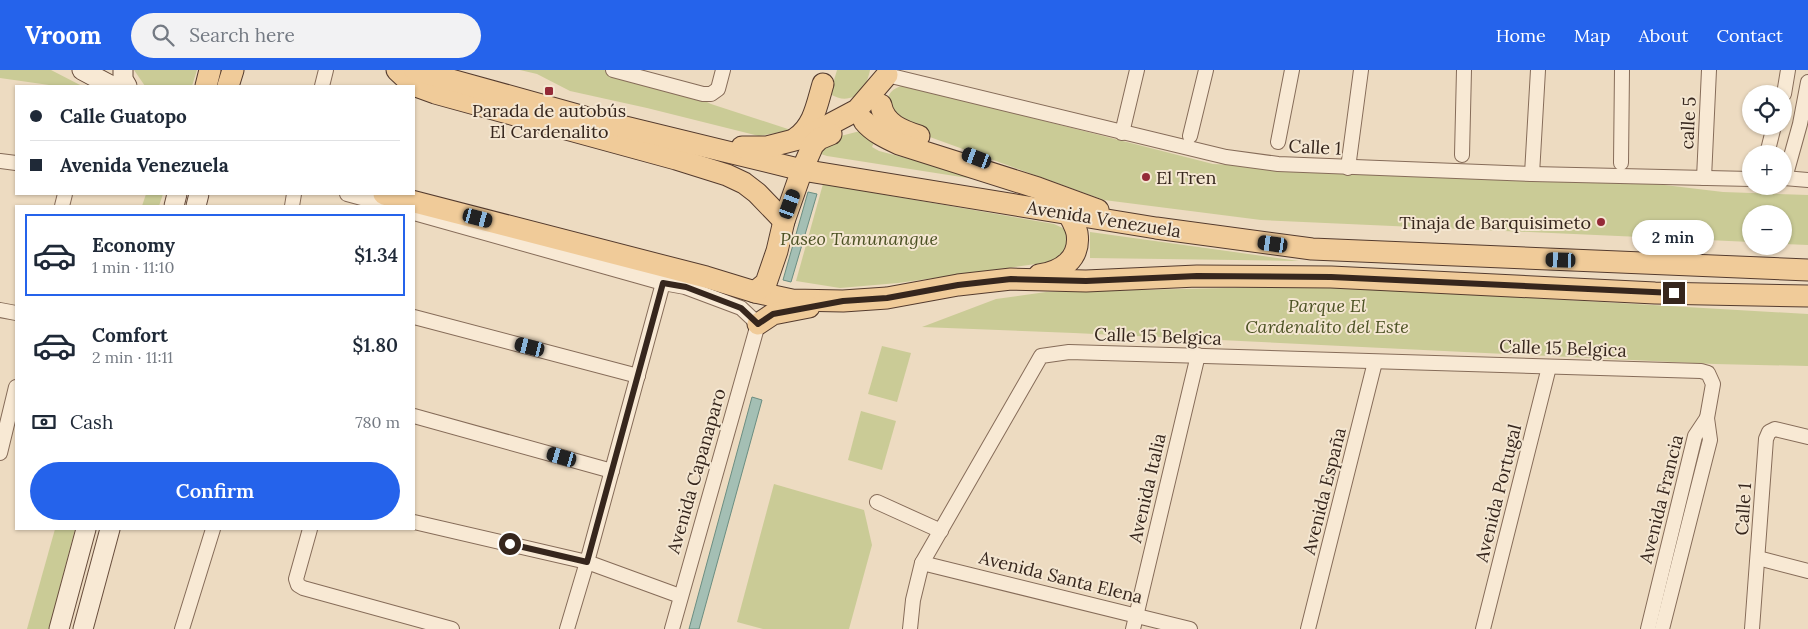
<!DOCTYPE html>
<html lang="en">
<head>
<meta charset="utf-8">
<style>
	body { margin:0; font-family:Lora,serif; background:#f2f2f3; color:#1f2937; height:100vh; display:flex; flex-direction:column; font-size:19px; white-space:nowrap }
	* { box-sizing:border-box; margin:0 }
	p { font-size:16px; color:#747a83 }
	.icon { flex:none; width:28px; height:28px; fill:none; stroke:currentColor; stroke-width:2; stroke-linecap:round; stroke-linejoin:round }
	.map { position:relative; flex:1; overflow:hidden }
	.drawer { position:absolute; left:15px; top:135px; width:400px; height:325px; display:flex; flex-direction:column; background:#fff; border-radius:0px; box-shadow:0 1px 4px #0004 }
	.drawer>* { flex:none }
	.banner { position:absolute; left:15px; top:15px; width:400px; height:110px; border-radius:0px; box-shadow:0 1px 4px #0004; display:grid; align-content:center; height:110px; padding:0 15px; background:#fff }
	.tools { position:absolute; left:1742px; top:15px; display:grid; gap:10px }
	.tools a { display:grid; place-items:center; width:50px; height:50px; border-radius:50%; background:#fff; box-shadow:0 1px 4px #0004; font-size:25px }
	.end { position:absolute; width:22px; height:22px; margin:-11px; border:6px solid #36261d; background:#fff; box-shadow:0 0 0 2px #fff }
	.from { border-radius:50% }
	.bubble { position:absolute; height:35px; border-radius:18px; background:#fff; box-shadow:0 1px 4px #0004; font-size:16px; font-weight:600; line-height:35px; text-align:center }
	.car { position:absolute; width:15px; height:30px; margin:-15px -8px; border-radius:6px; box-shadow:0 0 4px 1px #0007; background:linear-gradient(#222 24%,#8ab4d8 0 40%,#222 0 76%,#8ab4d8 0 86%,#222 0) }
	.banner b { display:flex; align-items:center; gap:18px; height:48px; font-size:19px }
	.banner b+b { border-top:1px solid #e0e1e3 }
	.banner i { width:12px; height:12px; background:#1f2937 }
	ul { padding:9px 0 0; list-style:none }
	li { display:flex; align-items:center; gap:15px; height:82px; margin:0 10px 8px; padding:0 5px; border:2px solid transparent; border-radius:0px }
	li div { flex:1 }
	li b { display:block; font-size:19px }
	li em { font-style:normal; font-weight:600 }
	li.active { border-color:#2563eb }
	li>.icon { width:45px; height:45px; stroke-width:1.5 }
	.pay { display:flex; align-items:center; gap:12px; height:55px; padding:0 15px; font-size:19px }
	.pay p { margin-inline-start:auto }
	.cta { display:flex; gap:10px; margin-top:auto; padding:10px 15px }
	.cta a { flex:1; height:58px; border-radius:30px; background:#2563eb; color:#fff; font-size:20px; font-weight:600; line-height:58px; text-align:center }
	header { display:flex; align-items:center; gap:30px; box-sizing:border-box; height:70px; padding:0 25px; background:#2563eb; color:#fff }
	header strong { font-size:24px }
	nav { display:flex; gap:28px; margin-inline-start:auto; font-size:18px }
	.search { width:350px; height:45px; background:#f2f2f3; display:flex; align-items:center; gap:12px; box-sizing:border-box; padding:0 18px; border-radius:28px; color:#747a83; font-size:19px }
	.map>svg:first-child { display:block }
	.green { fill:#cacb96 }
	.water { fill:#a4bfb4; stroke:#6b8d81 }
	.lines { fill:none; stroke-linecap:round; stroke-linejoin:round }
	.street-casing { stroke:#866c59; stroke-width:16 }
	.secondary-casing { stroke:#684d3c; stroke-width:21 }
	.primary-casing { stroke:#543b2e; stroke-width:23 }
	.street { stroke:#f8e9d4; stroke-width:14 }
	.secondary { stroke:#f8e9d4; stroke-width:19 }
	.primary { stroke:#f0cb99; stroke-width:21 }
	.route { stroke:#36261d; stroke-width:6 }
	.poi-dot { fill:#942a37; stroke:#f4e6d1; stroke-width:2 }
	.labels { text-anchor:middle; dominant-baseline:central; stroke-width:4; stroke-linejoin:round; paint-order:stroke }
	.poi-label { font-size:18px; fill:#36261d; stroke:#f4e6d1 }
	.street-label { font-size:18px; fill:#36261d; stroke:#f4e6d1 }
	.park-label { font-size:18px; font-style:italic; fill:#4c5224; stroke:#f4e6d1 }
</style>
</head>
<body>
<header>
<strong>Vroom</strong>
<div class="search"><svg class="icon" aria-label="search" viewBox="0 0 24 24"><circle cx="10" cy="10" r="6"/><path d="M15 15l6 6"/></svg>Search here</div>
<nav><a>Home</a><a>Map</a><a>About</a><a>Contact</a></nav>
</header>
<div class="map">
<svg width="1808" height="559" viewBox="0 0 1808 559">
	<rect width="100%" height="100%" fill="#eddbc1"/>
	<g class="green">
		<polygon points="0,0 51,0 82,16 56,16 0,8"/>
		<polygon points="134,0 197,0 192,16 145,16"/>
		<polygon points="520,0 604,0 687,22 711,34 791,60 759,66 647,38 570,21 537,4"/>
		<path d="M837 0H870C866 21 851 37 830 24Z"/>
		<path d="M904 15 1213 94 1656 114 1723 122 1808 125V175L1784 174V144H1751V172L1261 150 1104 130 905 58 886 34C889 22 892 19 904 15Z"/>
		<polygon points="864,60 875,70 872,77 879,81 1006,114 827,86 821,84 818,79 825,70"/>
		<polygon points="823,114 1054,154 1065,159 1072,170 1057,191 898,213 840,218 796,211"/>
		<polygon points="146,124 163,124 159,136 142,136"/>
		<polygon points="1090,162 1299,191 1090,188"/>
		<polygon points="1323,216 1808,244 1808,296 1714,294 1074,263 922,257 996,229 1046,222"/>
		<polygon points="882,276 911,283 897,332 868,324"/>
		<polygon points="861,341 896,351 882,400 848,390"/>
		<polygon points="774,414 864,440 872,475 849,559 763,559 737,552"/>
		<polygon points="55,459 75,459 49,559 27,559"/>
	</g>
	<g class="water">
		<polygon points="808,122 817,124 791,212 783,210"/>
		<polygon points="752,327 762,330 699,559 689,559"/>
	</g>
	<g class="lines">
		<g class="street-casing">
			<g id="street">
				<polyline points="613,0 703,24 711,24 718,19 723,0"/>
				<polyline points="888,0 887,5 1226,87 1278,94 1532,104 1751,109"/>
				<polyline points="322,16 326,0"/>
				<polyline points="1784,24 1788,0"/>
				<polyline points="1122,63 1137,0"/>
				<polyline points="1190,66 1206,0"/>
				<polyline points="1278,72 1292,0"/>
				<polyline points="1767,84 1774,56"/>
				<polyline points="1462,85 1464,0"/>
				<polyline points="0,91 16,93"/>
				<polyline points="1621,93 1622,0"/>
				<polyline points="1348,98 1361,0"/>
				<polyline points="1532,104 1538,0"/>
				<polyline points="1704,108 1709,0"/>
				<polyline points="1784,108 1808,110"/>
				<polyline points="1785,108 1800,54 1808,12"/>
				<polyline points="347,124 391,136"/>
				<polyline points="62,136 65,124"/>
				<polyline points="292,136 294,124"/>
				<polyline points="414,143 663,213 685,217 741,238 758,254 672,559"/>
				<polyline points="0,240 16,243"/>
				<polyline points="414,247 638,306"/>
				<polyline points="414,346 612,401"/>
				<polyline points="0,383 16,317"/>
				<polyline points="877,432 941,461"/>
				<polyline points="414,452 587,492 680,526"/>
				<polyline points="310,459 296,509 298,515 303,518 452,559"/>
				<polyline points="1758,488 1808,501"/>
				<polyline points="922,493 1190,559"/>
				<polyline points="182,559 213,459"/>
				<polyline points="567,559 587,492 663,213"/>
				<polyline points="910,559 913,530 922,493 1041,286 1069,282 1701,301 1708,303 1713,314 1707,348 1710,370 1662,559"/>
				<polyline points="1133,559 1198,285"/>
				<polyline points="1308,559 1375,292"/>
				<polyline points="1483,559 1549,297"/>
				<polyline points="1648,559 1695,366 1707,348"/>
				<polyline points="1752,559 1766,369 1769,362 1775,359 1808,367"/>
			</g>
		</g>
		<g class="secondary-casing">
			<g id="secondary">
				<polyline points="82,0 112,16"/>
				<polyline points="123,0 123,9 127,16"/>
				<polyline points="174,136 177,124"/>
				<polyline points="196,136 199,124"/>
				<polyline points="59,559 86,459"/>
				<polyline points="83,559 110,459"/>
			</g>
		</g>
		<g class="primary-casing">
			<g id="primary">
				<polyline points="397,0 413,15 435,23 676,89 727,105 744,113 757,123 784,151"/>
				<polyline points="415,0 592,49 802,100 1156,158 1312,179 1808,200"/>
				<polyline points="206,16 210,0"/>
				<polyline points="228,16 233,0"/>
				<path d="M881 35C884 54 903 61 919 66"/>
				<path d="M864 51C873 62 886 68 899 74L1038 118 1098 140"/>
				<path d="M796 68C814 56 817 34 823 14"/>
				<polyline points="742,77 767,77 806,67 857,40 887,5"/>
				<polyline points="384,124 706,207 755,222 792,230 843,231 887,228 958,215 1011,209 1086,211 1197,206 1331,207 1655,223 1808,226"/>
				<path d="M1039 205C1061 202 1081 189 1077 163 1075 154 1068 143 1063 134"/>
				<polyline points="755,222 766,213 777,181 784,151 802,100 813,75 819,69 831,64"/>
				<polyline points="758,254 773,244 809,237"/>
			</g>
		</g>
		<use href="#street" class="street"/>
		<use href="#secondary" class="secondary"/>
		<use href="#primary" class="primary"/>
	</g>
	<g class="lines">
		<polyline class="route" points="510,474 587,492 663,213 686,217 741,238 758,254 773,244 843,231 887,228 958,215 1011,209 1086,211 1197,206 1331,207 1674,223"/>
	</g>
	<g class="poi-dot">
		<rect x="544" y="16" width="10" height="10" rx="2.5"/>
		<circle cx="1146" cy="107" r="5"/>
		<circle cx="1601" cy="152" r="5"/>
	</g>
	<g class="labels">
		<g class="poi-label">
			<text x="549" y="40">Parada de autobús<tspan x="549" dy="21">El Cardenalito</tspan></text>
			<text x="1156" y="107" text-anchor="start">El Tren</text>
			<text x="1591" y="152" text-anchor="end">Tinaja de Barquisimeto</text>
		</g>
		<g class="street-label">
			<text transform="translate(1688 53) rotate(-87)">calle 5</text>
			<text transform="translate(1315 77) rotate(3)">Calle 1</text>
			<text transform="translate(1104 149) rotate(9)">Avenida Venezuela</text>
			<text transform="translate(1158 266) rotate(2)">Calle 15 Belgica</text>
			<text transform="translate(1563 278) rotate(2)">Calle 15 Belgica</text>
			<text transform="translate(696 401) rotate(-74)">Avenida Capanaparo</text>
			<text transform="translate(1147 418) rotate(-77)">Avenida Italia</text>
			<text transform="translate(1324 421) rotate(-76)">Avenida España</text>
			<text transform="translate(1498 423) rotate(-76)">Avenida Portugal</text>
			<text transform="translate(1661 429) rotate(-76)">Avenida Francia</text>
			<text transform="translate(1743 439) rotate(-86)">Calle 1</text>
			<text transform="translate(1061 507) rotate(14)">Avenida Santa Elena</text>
		</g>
		<g class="park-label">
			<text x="859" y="168">Paseo Tamunangue</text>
			<text x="1327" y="235">Parque El<tspan x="1327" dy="21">Cardenalito del Este</tspan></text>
		</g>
	</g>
</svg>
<div class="tools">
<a><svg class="icon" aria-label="locate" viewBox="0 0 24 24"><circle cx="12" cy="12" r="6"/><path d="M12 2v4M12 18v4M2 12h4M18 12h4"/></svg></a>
<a>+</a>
<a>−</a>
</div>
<i class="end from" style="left:510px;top:474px"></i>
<i class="end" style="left:1674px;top:223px"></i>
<div class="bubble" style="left:1632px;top:150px;width:82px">2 min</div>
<i class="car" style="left:977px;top:88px;rotate:291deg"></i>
<i class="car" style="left:790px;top:134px;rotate:20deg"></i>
<i class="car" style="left:478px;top:148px;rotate:105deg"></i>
<i class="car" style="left:1273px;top:174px;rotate:278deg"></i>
<i class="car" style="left:1561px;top:190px;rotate:272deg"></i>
<i class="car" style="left:530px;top:277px;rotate:284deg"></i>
<i class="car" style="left:562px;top:387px;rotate:286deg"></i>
<div class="banner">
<b><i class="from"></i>Calle Guatopo</b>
<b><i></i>Avenida Venezuela</b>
</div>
<section class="drawer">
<ul>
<li class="active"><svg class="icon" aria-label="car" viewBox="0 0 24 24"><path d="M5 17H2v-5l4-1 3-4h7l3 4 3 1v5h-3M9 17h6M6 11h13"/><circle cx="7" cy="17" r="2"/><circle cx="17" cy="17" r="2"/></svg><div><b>Economy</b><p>1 min · 11:10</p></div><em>$1.34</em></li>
<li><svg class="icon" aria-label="car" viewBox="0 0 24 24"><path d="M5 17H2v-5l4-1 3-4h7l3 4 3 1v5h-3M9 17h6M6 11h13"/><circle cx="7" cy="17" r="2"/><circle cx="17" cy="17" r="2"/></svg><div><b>Comfort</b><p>2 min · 11:11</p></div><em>$1.80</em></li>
</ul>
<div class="pay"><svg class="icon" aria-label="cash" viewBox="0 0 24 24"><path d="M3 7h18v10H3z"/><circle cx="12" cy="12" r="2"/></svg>Cash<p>780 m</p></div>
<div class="cta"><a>Confirm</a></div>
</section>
</div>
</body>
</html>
